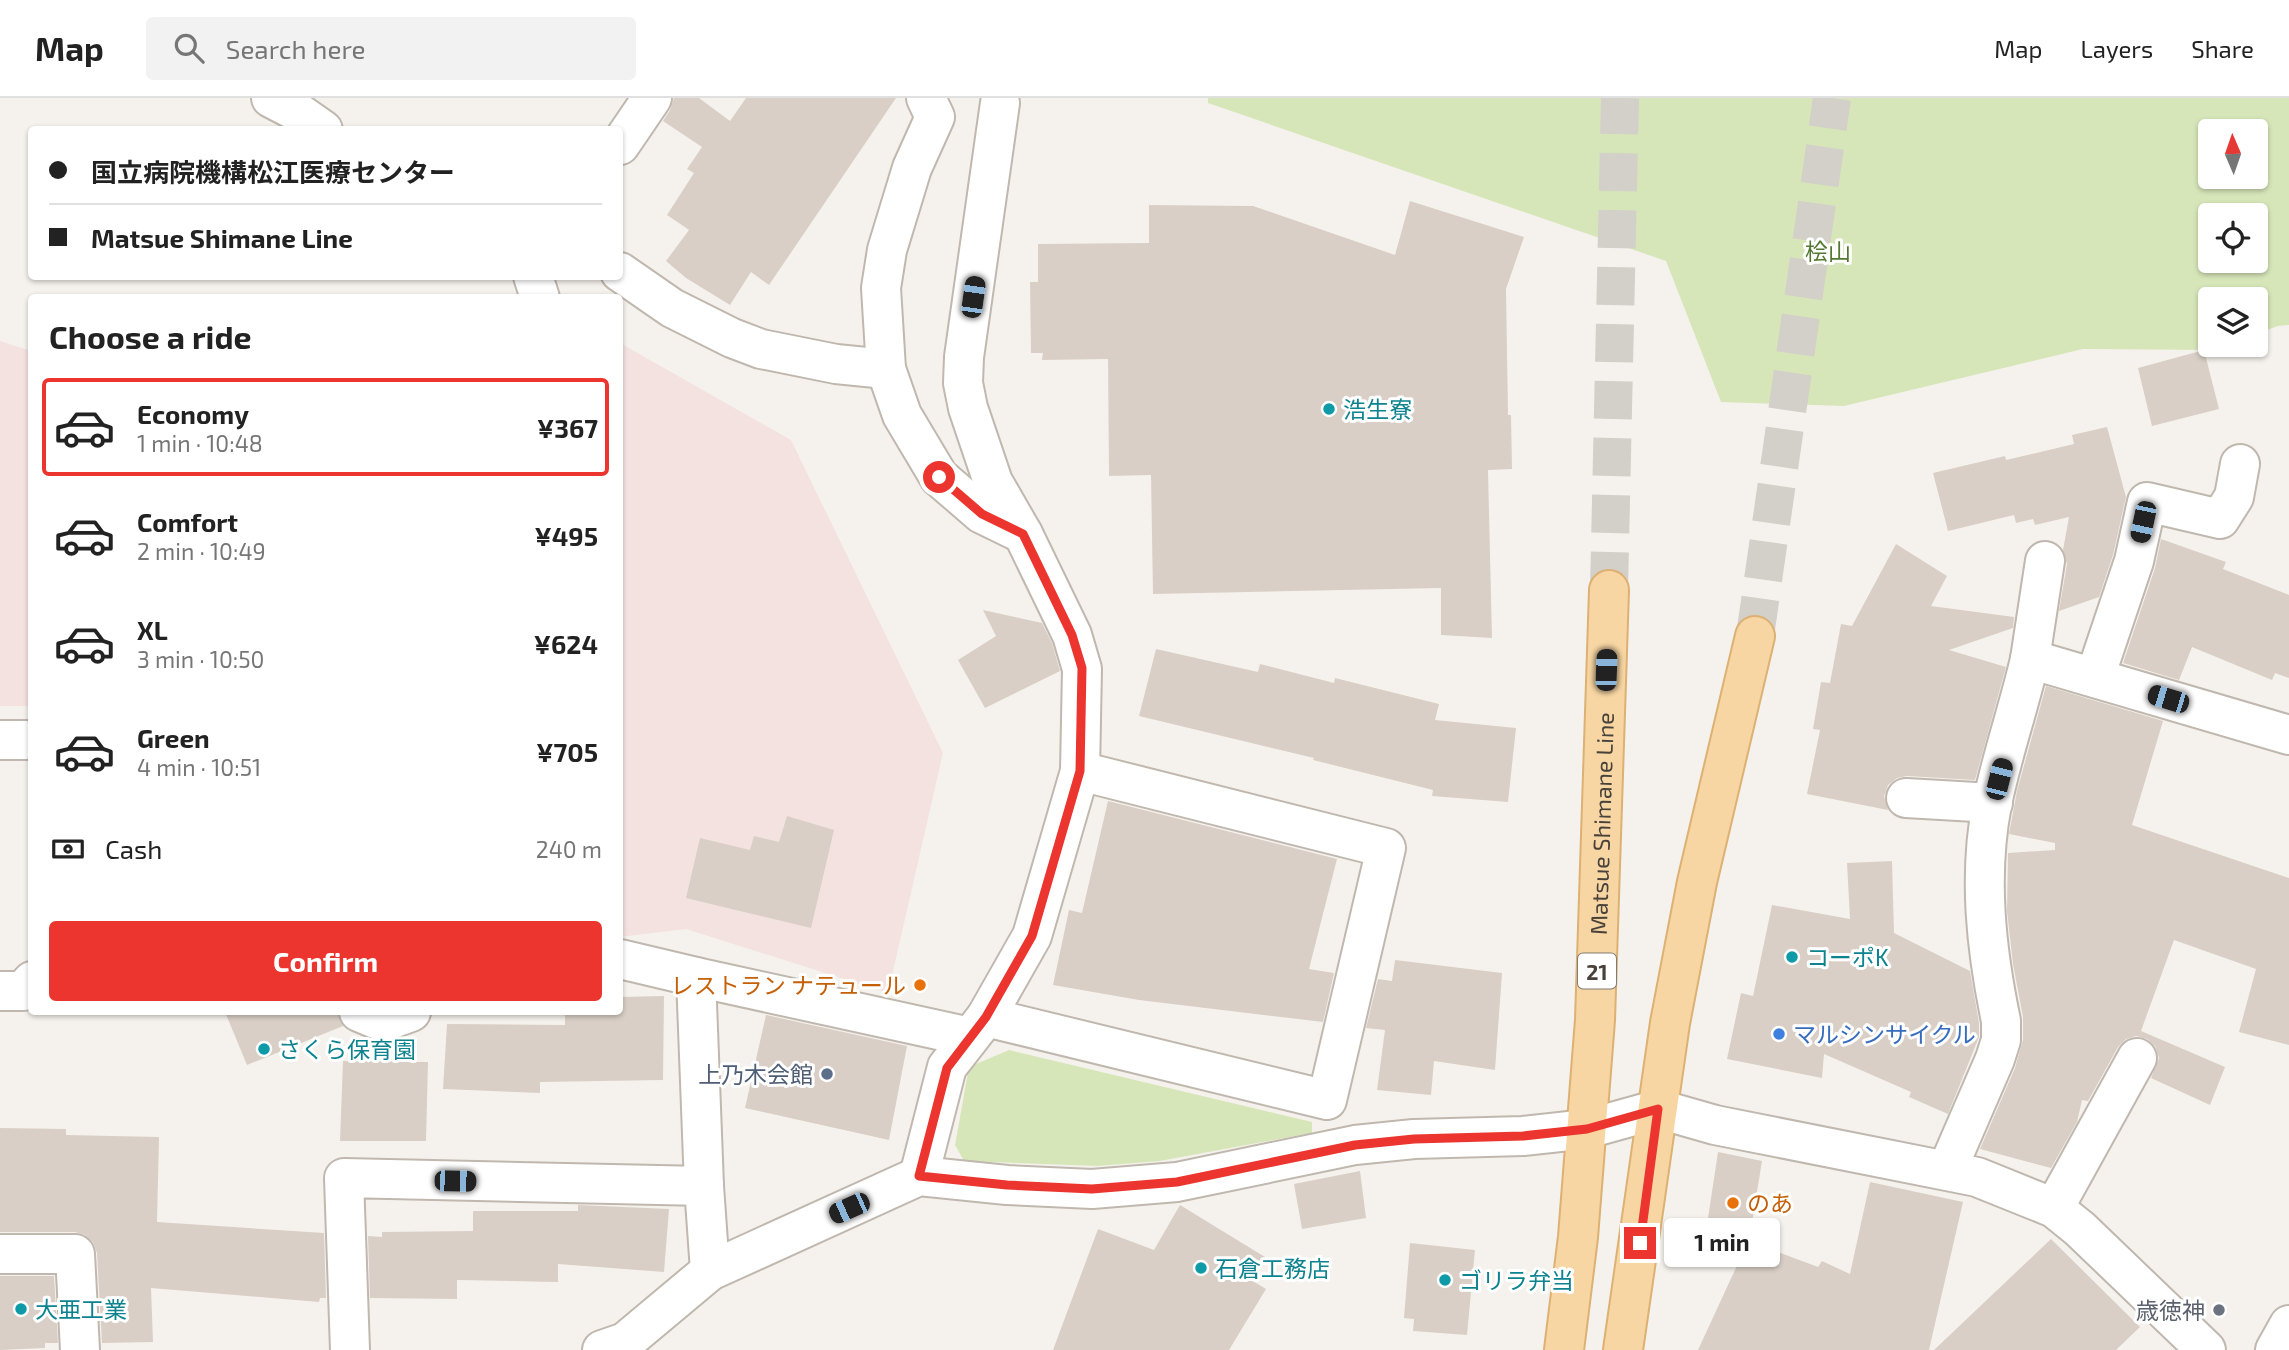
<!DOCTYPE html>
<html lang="en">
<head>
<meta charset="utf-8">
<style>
	body { margin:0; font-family:"Exo 2","Noto Sans JP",sans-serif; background:#f2f2f2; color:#222; height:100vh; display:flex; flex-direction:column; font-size:26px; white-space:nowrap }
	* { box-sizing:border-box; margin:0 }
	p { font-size:23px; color:#767676 }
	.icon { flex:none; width:38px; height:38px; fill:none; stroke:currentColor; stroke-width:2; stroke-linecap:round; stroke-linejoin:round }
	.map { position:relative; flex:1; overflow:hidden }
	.sheet { position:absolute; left:28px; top:196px; width:595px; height:721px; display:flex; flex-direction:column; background:#fff; border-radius:7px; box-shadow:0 2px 5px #0004 }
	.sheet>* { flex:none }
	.banner { position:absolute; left:28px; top:28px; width:595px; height:154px; border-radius:7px; box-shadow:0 2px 5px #0004; display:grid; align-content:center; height:154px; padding:0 21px; background:#fff }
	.needle { width:46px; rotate:358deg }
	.tools { position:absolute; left:2198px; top:21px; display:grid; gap:14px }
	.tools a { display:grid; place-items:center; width:70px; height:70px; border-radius:7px; background:#fff; box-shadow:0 2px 5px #0004; font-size:35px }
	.end { position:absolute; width:32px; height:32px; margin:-16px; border:9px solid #eb352e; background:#fff; box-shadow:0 0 0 4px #fff }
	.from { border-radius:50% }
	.bubble { position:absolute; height:49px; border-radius:7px; background:#fff; box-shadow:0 2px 5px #0004; font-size:23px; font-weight:700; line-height:49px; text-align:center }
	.car { position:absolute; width:21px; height:42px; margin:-21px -10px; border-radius:9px; box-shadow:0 0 5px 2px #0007; background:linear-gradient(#222 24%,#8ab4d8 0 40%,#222 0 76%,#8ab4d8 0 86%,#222 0) }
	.banner b { display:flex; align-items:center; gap:24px; height:66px; font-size:26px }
	.banner b+b { border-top:2px solid #e0e0e0 }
	.banner i { width:18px; height:18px; background:#222 }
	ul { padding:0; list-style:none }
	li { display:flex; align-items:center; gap:21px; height:98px; margin:0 14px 10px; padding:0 7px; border:4px solid transparent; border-radius:7px }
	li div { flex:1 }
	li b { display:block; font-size:26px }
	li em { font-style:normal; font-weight:700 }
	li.on { border-color:#eb352e }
	li>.icon { width:63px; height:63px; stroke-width:1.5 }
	h2 { padding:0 21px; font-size:32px; line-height:84px }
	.pay { display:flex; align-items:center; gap:18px; height:77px; padding:0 21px; font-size:26px }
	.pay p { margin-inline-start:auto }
	.button { display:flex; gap:14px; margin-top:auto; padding:14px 21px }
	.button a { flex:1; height:80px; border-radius:7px; background:#eb352e; color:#fff; font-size:28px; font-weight:700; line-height:80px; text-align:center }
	header { display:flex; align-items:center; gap:42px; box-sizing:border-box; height:98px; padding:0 35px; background:#fff; border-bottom:2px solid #e0e0e0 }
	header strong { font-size:33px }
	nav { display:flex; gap:38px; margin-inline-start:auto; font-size:24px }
	.search { width:490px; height:63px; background:#f2f2f2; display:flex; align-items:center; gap:18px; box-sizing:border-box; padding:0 24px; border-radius:7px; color:#767676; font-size:26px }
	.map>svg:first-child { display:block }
	.medical { fill:#f4e2e1 }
	.green { fill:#d7e6b9; fill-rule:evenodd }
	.building { fill:#d9cfc6 }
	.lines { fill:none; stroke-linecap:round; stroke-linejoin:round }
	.major-tunnel { stroke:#d3cfc9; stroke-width:38; stroke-dasharray:38 19; stroke-linecap:butt }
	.minor-casing { stroke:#c0b8af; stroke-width:42 }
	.major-casing { stroke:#dcb173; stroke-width:42 }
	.minor { stroke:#fff; stroke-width:38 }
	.major { stroke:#f7d6a3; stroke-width:38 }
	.route { stroke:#eb352e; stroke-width:9 }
	.culture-dot { fill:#0f9aa8; stroke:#fff; stroke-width:2.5 }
	.food-dot { fill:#e8710a; stroke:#fff; stroke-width:2.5 }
	.shop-dot { fill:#3f7fe0; stroke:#fff; stroke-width:2.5 }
	.service-dot { fill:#5c6f8a; stroke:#fff; stroke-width:2.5 }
	.worship-dot { fill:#6b7280; stroke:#fff; stroke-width:2.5 }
	.labels { text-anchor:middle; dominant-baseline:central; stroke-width:6; stroke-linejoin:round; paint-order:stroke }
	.shield { fill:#fff; stroke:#807b75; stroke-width:2 }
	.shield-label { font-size:21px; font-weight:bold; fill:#49423a }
	.park-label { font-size:23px; fill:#547830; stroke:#fff }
	.culture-label { font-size:23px; fill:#0d838f; stroke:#fff; text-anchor:start }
	.street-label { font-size:23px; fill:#49423a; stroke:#fff }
	.food-label { font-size:23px; fill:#c56008; stroke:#fff; text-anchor:end }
	.shop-label { font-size:23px; fill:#366cbe; stroke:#fff; text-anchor:start }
	.service-label { font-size:23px; fill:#4e5e75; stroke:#fff; text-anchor:end }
	.worship-label { font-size:23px; fill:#5b616d; stroke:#fff; text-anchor:end }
</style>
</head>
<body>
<header>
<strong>Map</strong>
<div class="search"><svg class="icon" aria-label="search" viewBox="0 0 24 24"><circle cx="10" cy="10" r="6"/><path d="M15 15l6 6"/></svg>Search here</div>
<nav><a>Map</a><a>Layers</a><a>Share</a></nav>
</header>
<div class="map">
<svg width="2289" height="1252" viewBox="0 0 2289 1252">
	<rect width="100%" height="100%" fill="#f5f2ed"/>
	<g class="medical">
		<polygon points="0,243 31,253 31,608 0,608"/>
		<polygon points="620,245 791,342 943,655 888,895 686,831 620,839"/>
	</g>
	<g class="green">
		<path d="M1208 0H2289V227L2278 228 2256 236V201H2210V247H2224L2211 252 2083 251 1844 308 1721 304 1666 163 1208 5ZM2210 33H2256V79H2210ZM2210 117H2256V163H2210Z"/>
		<polygon points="1009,952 1312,1024 1312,1035 1160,1063 1097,1068 964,1063 955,1047 969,969"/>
	</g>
	<g class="building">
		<polygon points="674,0 699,0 730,23 746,0 896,0 769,187 751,174 730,207 686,180 666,163 689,132 667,117 694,75 687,71 702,49 663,23 670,12"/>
		<polygon points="1410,103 1524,139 1506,191 1508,317 1511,317 1512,371 1488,372 1492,540 1441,537 1441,490 1153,496 1151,377 1109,378 1108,261 1042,262 1043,255 1031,255 1030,184 1038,184 1038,146 1149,145 1149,107 1253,108 1395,157"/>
		<polygon points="2204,252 2219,311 2152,328 2138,270"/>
		<polygon points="2107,329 2126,399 2113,457 2099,499 2059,513 2067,466 2063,452 2069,419 2035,427 2033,421 2016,425 2014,417 1948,433 1933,375 2005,358 2006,362 2074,346 2072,337"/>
		<polygon points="2161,441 2226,464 2223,471 2289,497 2289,580 2275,575 2272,582 2192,549 2179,582 2123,565 2155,470"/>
		<polygon points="1896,446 1947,478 1931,508 2014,519 2013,530 1949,552 2006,569 1975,682 1907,678 1897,680 1888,687 1884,698 1888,712 1807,696 1820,632 1813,631 1821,584 1830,585 1841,526 1852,528"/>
		<polygon points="983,512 1042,525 1052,545 1060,573 985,610 958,562 996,538"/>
		<polygon points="1156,551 1258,574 1260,566 1334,585 1335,580 1439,606 1435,622 1516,630 1508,704 1432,698 1433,692 1313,662 1314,660 1139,618"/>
		<polygon points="2046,588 2163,623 2132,727 2289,780 2289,947 2239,934 2256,871 2174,842 2141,933 2225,969 2210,1007 2151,980 2159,960 2155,948 2147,941 2136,938 2126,941 2118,949 2088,1003 2082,1002 2077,1024 2051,1070 1980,1051 2015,970 2023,942 2023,919 2013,866 2007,813 2008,755 2055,752 2055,745 2009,736 2017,693"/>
		<polygon points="1108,703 1337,761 1309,871 1334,875 1323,924 1139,902 1053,887 1069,812 1082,815"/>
		<polygon points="787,718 834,732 811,830 686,800 700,740 750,752 754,738 779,744"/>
		<polygon points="1892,763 1894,835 1970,873 1979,925 1979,939 1948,1016 1909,999 1911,994 1824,956 1822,980 1727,961 1741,895 1753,898 1772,807 1850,821 1847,765"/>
		<polygon points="1395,862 1502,875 1495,972 1434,963 1431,997 1377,992 1385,932 1366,930 1378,881 1392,883"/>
		<polygon points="664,898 663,982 540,984 540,995 443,991 447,926 565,927 565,914 620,914 620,899"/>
		<polygon points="225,914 338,914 343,928 247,967"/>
		<polygon points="766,917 907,948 889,1042 745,1010"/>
		<polygon points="343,963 428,964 426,1043 340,1043"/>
		<polygon points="0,1030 66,1031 66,1037 159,1039 157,1124 324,1135 326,1200 320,1200 319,1204 151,1190 153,1244 102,1245 97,1155 93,1144 85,1137 75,1134 0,1134"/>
		<polygon points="1718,1054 1762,1063 1749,1143 1818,1169 1822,1163 1850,1176 1870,1084 1963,1104 1929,1252 1698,1252 1740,1161 1703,1153"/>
		<polygon points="1360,1073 1366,1120 1302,1131 1294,1086"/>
		<polygon points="578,1107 669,1111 664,1174 558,1166 558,1184 457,1182 457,1201 370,1200 368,1138 382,1139 382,1134 473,1133 473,1113 578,1113"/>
		<polygon points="1180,1107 1265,1159 1251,1182 1266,1191 1229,1252 1053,1252 1098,1131 1154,1152"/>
		<polygon points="2051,1141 2140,1229 2116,1252 1934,1252"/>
		<polygon points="1410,1145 1475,1152 1467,1237 1413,1233 1414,1221 1404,1220"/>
		<polygon points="0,1178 54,1178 58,1245 45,1245 45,1250 0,1252"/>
	</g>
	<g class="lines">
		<g class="major-tunnel">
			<polyline points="1609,492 1620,0"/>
			<polyline points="1755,538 1832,0"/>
		</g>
		<g class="minor-casing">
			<g id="minor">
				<polyline points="271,0 296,13 323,32"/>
				<polyline points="926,0 935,19 912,70 887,152 881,190 886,271 902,317 939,379 982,416 1023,436"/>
				<polyline points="620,47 652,0"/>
				<polyline points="620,174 672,210 732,240 761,251 836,266 886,271"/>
				<polyline points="533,178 540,200"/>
				<polyline points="2030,561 2045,463"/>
				<polyline points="2095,579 2134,463 2147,404 2220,421 2234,399 2240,366"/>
				<polyline points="0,642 32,642"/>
				<polyline points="1906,700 1993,705"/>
				<polyline points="620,861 696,879 704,1088"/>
				<polyline points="696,879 970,939"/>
				<polyline points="0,893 23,893 32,883"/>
				<polyline points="359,914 383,924 411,914"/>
				<polyline points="986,919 1327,1002 1386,750 1080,673"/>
				<path d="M1947 1072 1995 961 2001 942V923C1986 851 1978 778 1992 706 2002 657 2019 609 2030 561L2289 637"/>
				<polyline points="919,1078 947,969 986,919 1032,838 1080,673 1082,571 1072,537 1023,436 993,384 968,310 963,285 964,259 1000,5"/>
				<polyline points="2054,1110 2137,960"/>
				<polyline points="0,1156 75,1156 80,1252"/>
				<polyline points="350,1252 344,1080 704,1088 710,1173"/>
				<polyline points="602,1252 625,1244 710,1173 919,1078 1007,1087 1092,1091 1177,1084 1355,1047 1414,1041 1523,1038 1587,1031 1659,1011 1715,1027 1977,1079 2054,1110 2080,1131 2206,1252"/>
				<polyline points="2275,1252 2289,1227"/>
			</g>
		</g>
		<g class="major-casing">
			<g id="major">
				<path id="s1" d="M1564 1252 1578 1139 1595 922 1609 492"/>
				<polyline points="1623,1252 1670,925 1697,784 1755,538"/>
			</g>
		</g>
		<use href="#minor" class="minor"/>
		<use href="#major" class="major"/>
	</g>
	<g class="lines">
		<polyline class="route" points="939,379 982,416 1023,436 1072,537 1082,570 1080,673 1032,838 986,919 947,970 919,1078 1007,1087 1092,1091 1177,1084 1355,1047 1414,1041 1523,1038 1587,1031 1658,1011 1640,1145"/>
	</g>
	<g class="culture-dot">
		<circle cx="1329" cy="311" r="7"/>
		<circle cx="1792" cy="859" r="7"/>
		<circle cx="264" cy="951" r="7"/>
		<circle cx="1201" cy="1170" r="7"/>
		<circle cx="1445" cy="1182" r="7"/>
		<circle cx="21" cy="1211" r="7"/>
	</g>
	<g class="food-dot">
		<circle cx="920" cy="887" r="7"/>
		<circle cx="1733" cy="1105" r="7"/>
	</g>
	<circle class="shop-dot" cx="1779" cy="936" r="7"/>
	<circle class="service-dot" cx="827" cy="976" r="7"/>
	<circle class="worship-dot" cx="2219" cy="1212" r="7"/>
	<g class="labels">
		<rect class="shield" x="1578" y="855.5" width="38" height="35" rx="5"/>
		<g class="shield-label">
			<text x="1597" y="873">21</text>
		</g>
		<g class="park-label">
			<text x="1828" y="153">桧山</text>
		</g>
		<g class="culture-label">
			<text x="1343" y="311">浩生寮</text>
			<text x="1806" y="859">コーポK</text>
			<text x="278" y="951">さくら保育園</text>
			<text x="1215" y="1170">石倉工務店</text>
			<text x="1459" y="1182">ゴリラ弁当</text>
			<text x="35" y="1211">大亜工業</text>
		</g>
		<g class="street-label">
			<text stroke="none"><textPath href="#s1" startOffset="528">Matsue Shimane Line</textPath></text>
		</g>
		<g class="food-label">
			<text x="906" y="887">レストラン ナテュール</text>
			<text x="1747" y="1105" text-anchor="start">のあ</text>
		</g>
		<g class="shop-label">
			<text x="1793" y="936">マルシンサイクル</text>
		</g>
		<g class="service-label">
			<text x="813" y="976">上乃木会館</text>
		</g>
		<g class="worship-label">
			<text x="2205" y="1212">歳徳神</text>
		</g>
	</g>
</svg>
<div class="tools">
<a><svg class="needle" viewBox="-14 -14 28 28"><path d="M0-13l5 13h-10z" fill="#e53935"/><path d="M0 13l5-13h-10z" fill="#767676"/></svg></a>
<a><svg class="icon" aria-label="locate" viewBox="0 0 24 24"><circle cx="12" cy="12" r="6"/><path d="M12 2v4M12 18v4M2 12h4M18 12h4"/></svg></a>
<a><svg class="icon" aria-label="layers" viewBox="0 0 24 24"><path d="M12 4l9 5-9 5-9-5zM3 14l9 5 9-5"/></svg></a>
</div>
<i class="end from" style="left:939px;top:379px"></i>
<i class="end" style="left:1640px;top:1145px"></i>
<div class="bubble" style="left:1664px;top:1120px;width:116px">1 min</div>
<i class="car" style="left:973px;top:199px;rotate:8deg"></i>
<i class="car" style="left:2143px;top:424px;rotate:192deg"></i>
<i class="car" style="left:1606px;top:572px;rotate:2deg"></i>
<i class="car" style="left:2168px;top:601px;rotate:287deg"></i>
<i class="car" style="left:1999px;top:681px;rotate:14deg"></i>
<i class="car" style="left:455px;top:1083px;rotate:91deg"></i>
<i class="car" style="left:849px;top:1110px;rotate:246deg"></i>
<div class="banner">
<b><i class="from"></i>国立病院機構松江医療センター</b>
<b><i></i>Matsue Shimane Line</b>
</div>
<section class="sheet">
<h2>Choose a ride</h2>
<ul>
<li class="on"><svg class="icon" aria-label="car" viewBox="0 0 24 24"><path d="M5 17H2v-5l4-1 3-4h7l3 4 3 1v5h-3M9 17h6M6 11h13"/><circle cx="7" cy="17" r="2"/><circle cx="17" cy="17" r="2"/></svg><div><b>Economy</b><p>1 min · 10:48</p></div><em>¥367</em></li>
<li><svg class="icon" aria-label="car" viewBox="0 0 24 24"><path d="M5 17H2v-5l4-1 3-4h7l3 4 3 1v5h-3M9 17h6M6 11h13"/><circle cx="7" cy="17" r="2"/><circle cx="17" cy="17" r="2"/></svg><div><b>Comfort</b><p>2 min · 10:49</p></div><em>¥495</em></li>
<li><svg class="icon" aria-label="car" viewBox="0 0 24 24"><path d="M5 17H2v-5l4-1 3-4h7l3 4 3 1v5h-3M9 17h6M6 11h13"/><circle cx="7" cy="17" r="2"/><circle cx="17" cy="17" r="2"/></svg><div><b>XL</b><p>3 min · 10:50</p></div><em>¥624</em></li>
<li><svg class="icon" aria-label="car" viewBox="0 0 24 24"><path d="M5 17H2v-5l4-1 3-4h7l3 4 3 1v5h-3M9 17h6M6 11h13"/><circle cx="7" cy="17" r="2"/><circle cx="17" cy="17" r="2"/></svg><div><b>Green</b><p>4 min · 10:51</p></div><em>¥705</em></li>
</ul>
<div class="pay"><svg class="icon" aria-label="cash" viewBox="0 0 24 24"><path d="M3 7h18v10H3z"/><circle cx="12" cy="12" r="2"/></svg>Cash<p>240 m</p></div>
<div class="button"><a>Confirm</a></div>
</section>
</div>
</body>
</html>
